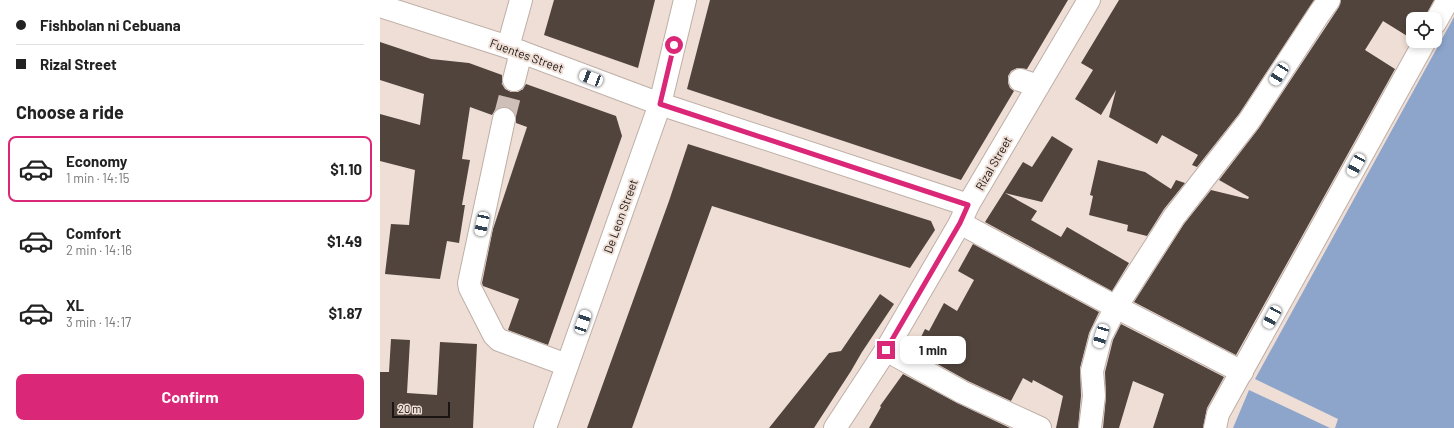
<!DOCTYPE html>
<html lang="en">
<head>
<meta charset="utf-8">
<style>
	body { margin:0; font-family:Barlow,sans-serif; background:#f2f2f2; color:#222; height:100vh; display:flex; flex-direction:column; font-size:15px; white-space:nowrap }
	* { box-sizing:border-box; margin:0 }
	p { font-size:13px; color:#767676 }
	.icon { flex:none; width:22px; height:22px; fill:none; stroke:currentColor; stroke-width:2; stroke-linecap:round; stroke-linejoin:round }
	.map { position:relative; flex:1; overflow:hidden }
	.side { display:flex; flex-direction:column; background:#fff; width:380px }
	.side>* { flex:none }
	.banner { display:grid; align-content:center; height:88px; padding:0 16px; background:#fff }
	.fabs { position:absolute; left:1026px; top:12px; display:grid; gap:8px }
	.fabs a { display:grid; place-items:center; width:36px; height:36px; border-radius:8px; background:#fff; box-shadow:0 2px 6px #0003; font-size:20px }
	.scale { position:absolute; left:12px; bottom:10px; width:58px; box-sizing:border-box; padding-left:4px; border:2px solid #1a1512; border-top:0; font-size:11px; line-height:14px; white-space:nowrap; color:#1a1512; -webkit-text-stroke:3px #eeded5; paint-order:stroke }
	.end { position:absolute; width:18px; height:18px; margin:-9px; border:5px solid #db2777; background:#fff; box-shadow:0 0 0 2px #fff }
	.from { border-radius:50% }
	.bubble { position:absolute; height:28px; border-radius:8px; background:#fff; box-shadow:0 2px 6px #0003; font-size:13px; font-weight:700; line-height:28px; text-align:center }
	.car { position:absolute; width:12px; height:24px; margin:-12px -6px; border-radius:5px; box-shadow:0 0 3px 1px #0007; background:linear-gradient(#fff 24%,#345 0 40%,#fff 0 76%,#345 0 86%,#fff 0) }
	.banner b { display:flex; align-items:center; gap:14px; height:38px; font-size:15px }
	.banner b+b { border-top:1px solid #e0e0e0 }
	.banner i { width:10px; height:10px; background:#222 }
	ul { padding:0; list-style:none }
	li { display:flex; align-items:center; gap:12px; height:66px; margin:0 8px 6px; padding:0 8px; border:2px solid transparent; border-radius:8px }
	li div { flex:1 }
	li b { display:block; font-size:15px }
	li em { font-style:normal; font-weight:700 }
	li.current { border-color:#db2777 }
	li>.icon { width:36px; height:36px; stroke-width:1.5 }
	h2 { padding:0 16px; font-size:18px; line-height:48px }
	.action { display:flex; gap:8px; margin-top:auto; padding:8px 16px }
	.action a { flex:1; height:46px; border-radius:8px; background:#db2777; color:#fff; font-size:16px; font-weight:700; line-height:46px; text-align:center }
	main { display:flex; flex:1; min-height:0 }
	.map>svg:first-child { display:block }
	.water { fill:#8ea5cb }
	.building { fill:#51443d }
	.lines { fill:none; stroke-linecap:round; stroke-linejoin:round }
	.minor-tunnel { stroke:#cec0b8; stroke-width:22; stroke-dasharray:22 11; stroke-linecap:butt }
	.minor-casing { stroke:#beafa7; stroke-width:24 }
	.major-casing { stroke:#beafa7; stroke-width:24 }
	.minor { stroke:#fff; stroke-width:22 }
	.major { stroke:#fff; stroke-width:22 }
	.route { stroke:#db2777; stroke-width:5 }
	.labels { text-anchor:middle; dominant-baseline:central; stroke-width:4; stroke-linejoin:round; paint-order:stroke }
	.street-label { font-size:12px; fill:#1a1512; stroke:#eeded5 }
</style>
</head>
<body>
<main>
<section class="side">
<div class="banner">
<b><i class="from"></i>Fishbolan ni Cebuana</b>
<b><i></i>Rizal Street</b>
</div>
<h2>Choose a ride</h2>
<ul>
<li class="current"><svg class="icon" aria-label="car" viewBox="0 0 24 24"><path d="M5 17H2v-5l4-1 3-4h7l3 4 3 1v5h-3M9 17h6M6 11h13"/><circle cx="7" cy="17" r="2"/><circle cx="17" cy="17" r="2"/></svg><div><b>Economy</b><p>1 min · 14:15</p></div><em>$1.10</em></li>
<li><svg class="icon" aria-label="car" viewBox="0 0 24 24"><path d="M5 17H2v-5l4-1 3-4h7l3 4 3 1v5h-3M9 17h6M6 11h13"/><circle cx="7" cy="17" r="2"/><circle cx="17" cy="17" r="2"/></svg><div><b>Comfort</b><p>2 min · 14:16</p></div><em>$1.49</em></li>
<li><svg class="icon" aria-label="car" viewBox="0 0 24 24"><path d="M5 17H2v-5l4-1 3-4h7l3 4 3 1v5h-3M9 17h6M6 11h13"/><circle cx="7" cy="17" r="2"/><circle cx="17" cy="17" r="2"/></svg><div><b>XL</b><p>3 min · 14:17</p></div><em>$1.87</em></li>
</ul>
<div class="action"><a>Confirm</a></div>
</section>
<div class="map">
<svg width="1074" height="428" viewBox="0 0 1074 428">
	<rect width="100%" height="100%" fill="#eeded5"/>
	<g class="water">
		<polygon points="1074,17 1074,428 955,428 958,419 875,379"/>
		<polygon points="869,390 950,428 853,428"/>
	</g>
	<g class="building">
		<polygon points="174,0 275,0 258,68 164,35"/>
		<polygon points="330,0 688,0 647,69 637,68 631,71 628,76 628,83 630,88 634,91 581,180 307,89"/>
		<polygon points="739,0 934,0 859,114 817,167 812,165 818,155 782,135 777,144 729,117 736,90 721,115 695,99 713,70 701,63"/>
		<polygon points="961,0 1054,0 1044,19 1033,19 1033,37 1032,39 1003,21 985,50 1015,69 856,355 754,302 804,224 831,190 868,199 869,197 839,180 879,128 959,7"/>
		<polygon points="0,42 51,59 89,63 122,75 122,84 125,89 131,92 138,92 143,89 146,84 236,116 242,136 168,345 128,330 139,299 103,286 102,283 113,229 147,127 136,123 136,115 133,110 127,107 120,107 115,110 112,115 90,107 82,159 90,160 82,205 85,205 79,243 67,241 60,279 5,274 11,224 29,225 35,170 0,161 0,114 40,125 44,94 0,80"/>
		<polygon points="672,136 693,149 662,202 625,193 657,211 651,220 681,237 687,227 749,263 732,291 605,222 643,162 652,167"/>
		<polygon points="308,144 551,221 555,230 530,268 332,206 252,428 207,428 289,201"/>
		<polygon points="718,160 765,172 791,189 796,180 805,183 784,209 767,236 747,231 748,225 709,215 713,196 710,195"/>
		<polygon points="593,244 719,312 709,333 700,368 701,396 698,428 676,428 683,396 653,380 652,383 643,378 631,401 588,381 534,351 545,329 549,331 564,303 577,311 594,280 578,271"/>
		<polygon points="500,294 514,304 482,352 471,371 434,428 389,428 449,353 461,351"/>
		<polygon points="741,324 844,377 827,408 823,428 773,428 784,394 753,381 739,428 723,428 726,397 725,372 733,340"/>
		<polygon points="11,339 30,340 27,393 57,395 60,342 97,344 93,428 0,428 0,372 9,372"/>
		<polygon points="523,374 577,403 630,428 489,428 501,407 500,406"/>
	</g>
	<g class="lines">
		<polyline class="minor-tunnel" points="124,119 134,80"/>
		<g class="minor-casing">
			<g id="minor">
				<polyline points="0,6 128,47 280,104 588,205"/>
				<polyline points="1055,23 1068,0"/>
				<polyline points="128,47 141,0"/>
				<polyline points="134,80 141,52"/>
				<polyline points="640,80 658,86"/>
				<polyline points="124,119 89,283 90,288 114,335 119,340 187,365"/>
				<polyline points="580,223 736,307 862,372"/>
				<polyline points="506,350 582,392 660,428"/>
				<polyline points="165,428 280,104 305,0"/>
				<polyline points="710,428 714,396 712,371 721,336 736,307 794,217 869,121 939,14 949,0"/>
				<polyline points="835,428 838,414 1045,41"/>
			</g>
		</g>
		<g class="major-casing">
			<polyline id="major" points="455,428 506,350 580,223 588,205 709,0"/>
		</g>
		<use href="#minor" class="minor"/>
		<use href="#major" class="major"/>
	</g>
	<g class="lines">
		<polyline class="route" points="294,45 280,104 588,205 580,223 506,350"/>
	</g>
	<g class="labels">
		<g class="street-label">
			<text transform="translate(147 55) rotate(20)">Fuentes Street</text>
			<text transform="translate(613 163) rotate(-60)">Rizal Street</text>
			<text transform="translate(240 216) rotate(-70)">De Leon Street</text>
		</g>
	</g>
</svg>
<div class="fabs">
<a><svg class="icon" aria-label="locate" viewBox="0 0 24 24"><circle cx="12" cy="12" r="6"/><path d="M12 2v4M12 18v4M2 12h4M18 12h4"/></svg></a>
</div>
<div class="scale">20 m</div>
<i class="end from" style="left:294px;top:45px"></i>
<i class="end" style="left:506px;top:350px"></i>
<div class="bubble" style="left:520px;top:336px;width:66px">1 min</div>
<i class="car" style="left:899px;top:74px;rotate:213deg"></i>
<i class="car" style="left:211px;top:78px;rotate:291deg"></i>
<i class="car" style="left:976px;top:165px;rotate:209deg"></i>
<i class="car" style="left:102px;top:224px;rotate:192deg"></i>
<i class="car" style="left:892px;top:317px;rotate:209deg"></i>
<i class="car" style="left:203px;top:322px;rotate:19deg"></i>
<i class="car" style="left:721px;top:336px;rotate:197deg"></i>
</div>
</main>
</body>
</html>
